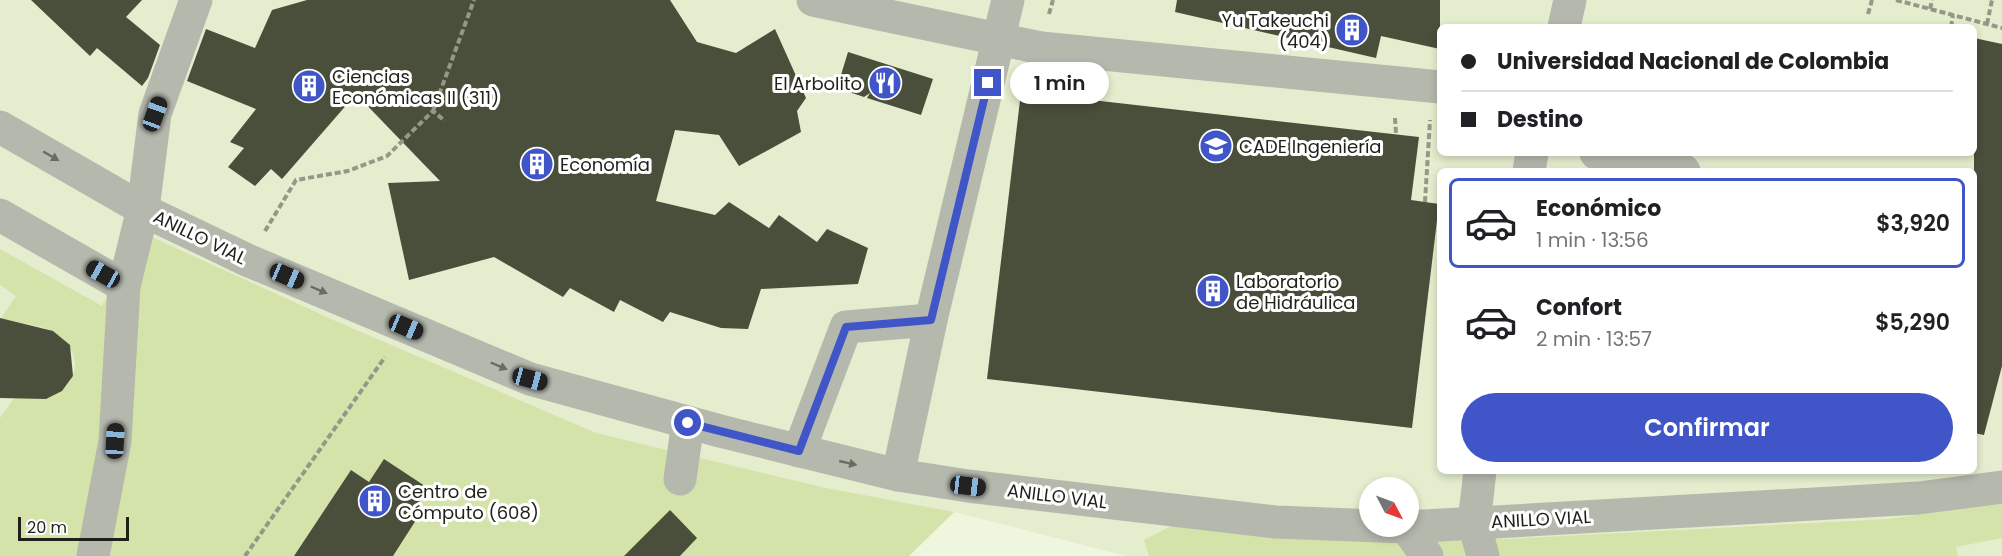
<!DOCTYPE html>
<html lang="es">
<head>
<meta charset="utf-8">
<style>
	body { margin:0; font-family:Poppins,sans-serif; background:#f2f2f2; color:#202124; height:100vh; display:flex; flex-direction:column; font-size:22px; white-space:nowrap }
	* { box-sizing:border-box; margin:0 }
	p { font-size:20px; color:#757577 }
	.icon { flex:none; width:33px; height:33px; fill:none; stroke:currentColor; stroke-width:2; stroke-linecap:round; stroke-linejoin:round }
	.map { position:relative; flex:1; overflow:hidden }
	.side { position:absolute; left:1437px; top:168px; width:540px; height:306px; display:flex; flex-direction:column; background:#fff; border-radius:9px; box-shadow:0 3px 9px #0003 }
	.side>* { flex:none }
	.top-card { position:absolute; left:1437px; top:24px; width:540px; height:132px; border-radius:9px; box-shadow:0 3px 9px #0003; display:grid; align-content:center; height:132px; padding:0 24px; background:#fff }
	.needle { width:39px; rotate:131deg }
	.buttons { position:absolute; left:1359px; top:477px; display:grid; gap:12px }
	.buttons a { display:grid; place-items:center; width:60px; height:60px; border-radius:50%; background:#fff; box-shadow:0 3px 9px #0003; font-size:30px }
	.scale { position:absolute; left:18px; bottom:15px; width:111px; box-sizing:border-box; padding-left:6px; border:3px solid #1f2119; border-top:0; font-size:16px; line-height:21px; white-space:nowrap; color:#1f2119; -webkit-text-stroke:4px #fff; paint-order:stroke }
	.end { position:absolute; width:27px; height:27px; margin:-14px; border:8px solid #3f55c8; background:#fff; box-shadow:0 0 0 3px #fff }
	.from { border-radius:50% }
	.bubble { position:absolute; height:42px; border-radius:21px; background:#fff; box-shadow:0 3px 9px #0003; font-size:20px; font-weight:600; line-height:42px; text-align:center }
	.car { position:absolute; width:18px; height:36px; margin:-18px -9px; border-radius:8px; box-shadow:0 0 4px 2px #0007; background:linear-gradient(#222 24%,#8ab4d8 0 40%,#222 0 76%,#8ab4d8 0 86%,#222 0) }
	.top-card b { display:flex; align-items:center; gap:21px; height:57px; font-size:22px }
	.top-card b+b { border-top:2px solid #e0e0e0 }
	.top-card i { width:15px; height:15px; background:#202124 }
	ul { padding:10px 0 0; list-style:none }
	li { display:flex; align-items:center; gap:18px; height:90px; margin:0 12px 9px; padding:0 12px; border:3px solid transparent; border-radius:9px }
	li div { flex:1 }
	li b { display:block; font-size:22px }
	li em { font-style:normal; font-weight:600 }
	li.on { border-color:#3f55c8 }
	li>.icon { width:54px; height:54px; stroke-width:1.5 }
	.primary-button { display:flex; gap:12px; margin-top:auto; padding:12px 24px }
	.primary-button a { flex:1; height:69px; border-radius:36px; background:#3f55c8; color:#fff; font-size:24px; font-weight:600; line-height:69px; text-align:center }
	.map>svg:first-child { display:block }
	.built { fill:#e4edcd; fill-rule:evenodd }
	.green { fill:#d4e3aa }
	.building { fill:#4a4f3b }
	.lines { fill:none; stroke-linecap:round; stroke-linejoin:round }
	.path { stroke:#939887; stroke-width:4; stroke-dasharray:6 3; stroke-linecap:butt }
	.minor { stroke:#b5b8ad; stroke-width:33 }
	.oneway { fill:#6a6c63 }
	.route { stroke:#3f55c8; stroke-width:8 }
	.labels { text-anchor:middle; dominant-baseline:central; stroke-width:6; stroke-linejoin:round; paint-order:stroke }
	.poi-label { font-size:18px; fill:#1f2119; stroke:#fff; text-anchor:start }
	.street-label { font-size:18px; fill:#1f2119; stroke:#fff }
</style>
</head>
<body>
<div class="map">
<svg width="2002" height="556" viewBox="0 0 2002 556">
	<rect width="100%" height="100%" fill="#eff6de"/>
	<path class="built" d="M0 0H2002V556H1126L954 512 909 556H0ZM1440 27H1974V153H1440ZM1440 171H1974V471H1440ZM1370 488H1408V526H1370Z"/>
	<g class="green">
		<path d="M143 233 331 319 596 433 826 488 954 512 909 556H393L418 517 412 513 428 488 384 460 369 482 351 470 294 556H0V418L17 394C69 412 96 359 55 333 41 324 16 323 0 320L16 296 0 285V249L102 306Z"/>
		<polygon points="2002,503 2002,538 1956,547 1958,556 1149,556 1144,540 1179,522 1379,537 1506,539 1888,519"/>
	</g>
	<g class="building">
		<polygon points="31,0 142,0 126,17 160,45 148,78 142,86 97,48 90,56"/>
		<polygon points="307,0 670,0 697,42 736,53 775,29 806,98 797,111 801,132 739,166 719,135 675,130 656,201 715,215 729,202 769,228 779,215 817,242 827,229 868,248 858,284 761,289 748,329 721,328 670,312 663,322 620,300 614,312 570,288 563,297 494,257 409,280 388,183 440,181 356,94 282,179 271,169 255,186 228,167 244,148 230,142 256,109 187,81 206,29 255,48 272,10"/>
		<polygon points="1177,0 1440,0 1440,49 1381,36 1376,58 1175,12"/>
		<polygon points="1974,38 2002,44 2002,366 1984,435 1974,433"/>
		<polygon points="848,52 933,79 921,115 867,98 870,93 864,97 837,88"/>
		<polygon points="1021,92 1419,137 1411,200 1439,204 1412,428 987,379"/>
		<polygon points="0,318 53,331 70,345 73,376 62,391 46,399 0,398"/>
		<polygon points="384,459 428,488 412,513 418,517 393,556 294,556 351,470 369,482"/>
		<polygon points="670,510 697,538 680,556 624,556"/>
	</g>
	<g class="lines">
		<g class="path">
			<polyline points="1896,0 2002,28"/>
			<polyline points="1930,9 1932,0"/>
			<polyline points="1049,14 1053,0"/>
			<polyline points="1868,14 1872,0"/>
			<polyline points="1987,24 1992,0"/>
			<polyline points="1951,27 1953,15"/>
			<polyline points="1038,94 1039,83"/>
			<polyline points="433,111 474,0"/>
			<polyline points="1395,118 1396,134"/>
			<polyline points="1425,202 1430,120"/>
			<polyline points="265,231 296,180 348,171 387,156 433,111 445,121"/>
			<polyline points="245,556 385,357"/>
		</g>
		<g class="minor">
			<polyline points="813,0 1041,48 1440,87"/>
			<polyline points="1564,27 1570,0"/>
			<polyline points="0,127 153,215 247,260 530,379 720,431 898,475 968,486 1275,522 1406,527 1919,498 2002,487"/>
			<polyline points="1596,153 1684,171"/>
			<polyline points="1529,171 1532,153"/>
			<polyline points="0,215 124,286"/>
			<polyline points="799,451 846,327 931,320"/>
			<polyline points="1480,471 1474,523 1483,556"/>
			<polyline points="898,475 931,320 1008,0"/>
			<polyline points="680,479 688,422"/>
			<polyline points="1406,527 1427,556"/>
			<polyline points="93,556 115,441 124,286 143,209 155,114 196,0"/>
		</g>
	</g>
	<defs><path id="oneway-solid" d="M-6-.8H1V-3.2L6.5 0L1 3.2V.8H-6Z" transform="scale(1.5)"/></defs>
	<g class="oneway">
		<use href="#oneway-solid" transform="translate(51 156) rotate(30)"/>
		<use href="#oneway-solid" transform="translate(319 290) rotate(23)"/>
		<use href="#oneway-solid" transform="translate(499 366) rotate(23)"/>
		<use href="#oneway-solid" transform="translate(848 463) rotate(13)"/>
	</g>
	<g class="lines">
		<polyline class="route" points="688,423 799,451 846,327 931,320 988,83"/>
	</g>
	<defs>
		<g id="building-disc" transform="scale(1.725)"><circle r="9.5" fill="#3f55c8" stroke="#fff"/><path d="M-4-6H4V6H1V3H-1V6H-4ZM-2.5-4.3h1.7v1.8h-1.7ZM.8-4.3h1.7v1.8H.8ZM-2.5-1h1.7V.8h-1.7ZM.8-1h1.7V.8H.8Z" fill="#fff"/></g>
		<g id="restaurant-disc" transform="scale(1.725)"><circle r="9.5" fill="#3f55c8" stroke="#fff"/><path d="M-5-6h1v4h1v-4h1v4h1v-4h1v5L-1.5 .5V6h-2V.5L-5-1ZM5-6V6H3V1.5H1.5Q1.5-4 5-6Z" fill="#fff"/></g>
		<g id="university-disc" transform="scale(1.725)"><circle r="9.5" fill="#3f55c8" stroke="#fff"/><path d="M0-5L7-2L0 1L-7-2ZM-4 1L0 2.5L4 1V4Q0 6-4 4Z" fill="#fff"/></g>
	</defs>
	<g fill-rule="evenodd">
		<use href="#building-disc" x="1352" y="30"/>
		<use href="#restaurant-disc" x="885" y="83"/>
		<use href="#building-disc" x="309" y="86"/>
		<use href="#university-disc" x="1216" y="146"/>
		<use href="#building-disc" x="537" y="164"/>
		<use href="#building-disc" x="1213" y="291"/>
		<use href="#building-disc" x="375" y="501"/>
	</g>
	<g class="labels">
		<g class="poi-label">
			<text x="1329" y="20" text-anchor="end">Yu Takeuchi<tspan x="1329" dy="21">(404)</tspan></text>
			<text x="332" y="76">Ciencias<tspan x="332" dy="21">Económicas II (311)</tspan></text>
			<text x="862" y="83" text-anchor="end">El Arbolito</text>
			<text x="1239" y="146">CADE Ingeniería</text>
			<text x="560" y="164">Economía</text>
			<text x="1236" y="281">Laboratorio<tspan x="1236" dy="21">de Hidráulica</tspan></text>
			<text x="398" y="491">Centro de<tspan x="398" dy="21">Cómputo (608)</tspan></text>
		</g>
		<g class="street-label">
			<text transform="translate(200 237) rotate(26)">ANILLO VIAL</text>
			<text transform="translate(1057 496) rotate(7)">ANILLO VIAL</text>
			<text transform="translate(1541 519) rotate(-3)">ANILLO VIAL</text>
		</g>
	</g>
</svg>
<div class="buttons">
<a><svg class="needle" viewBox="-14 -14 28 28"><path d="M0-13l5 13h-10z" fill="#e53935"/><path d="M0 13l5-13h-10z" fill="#757577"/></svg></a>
</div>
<div class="scale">20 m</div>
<i class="end from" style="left:688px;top:423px"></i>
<i class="end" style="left:988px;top:83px"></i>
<div class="bubble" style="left:1010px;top:62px;width:99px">1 min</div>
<i class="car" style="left:155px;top:114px;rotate:20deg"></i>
<i class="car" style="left:103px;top:274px;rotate:299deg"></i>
<i class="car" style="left:287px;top:276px;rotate:113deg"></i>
<i class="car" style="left:406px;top:327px;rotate:113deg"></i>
<i class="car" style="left:530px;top:379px;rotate:105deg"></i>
<i class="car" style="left:115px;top:441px;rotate:3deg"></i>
<i class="car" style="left:968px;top:486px;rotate:97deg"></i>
<div class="top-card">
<b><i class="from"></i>Universidad Nacional de Colombia</b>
<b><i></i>Destino</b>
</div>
<section class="side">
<ul>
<li class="on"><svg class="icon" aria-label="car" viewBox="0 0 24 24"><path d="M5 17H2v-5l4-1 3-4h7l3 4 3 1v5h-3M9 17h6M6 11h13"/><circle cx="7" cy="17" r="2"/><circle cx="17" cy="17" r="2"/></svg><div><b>Económico</b><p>1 min · 13:56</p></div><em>$3,920</em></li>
<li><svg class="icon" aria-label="car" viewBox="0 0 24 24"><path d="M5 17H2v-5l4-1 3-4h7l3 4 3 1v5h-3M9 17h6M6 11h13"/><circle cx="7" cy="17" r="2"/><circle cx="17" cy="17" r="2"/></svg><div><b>Confort</b><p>2 min · 13:57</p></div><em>$5,290</em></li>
</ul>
<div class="primary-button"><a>Confirmar</a></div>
</section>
</div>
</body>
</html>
